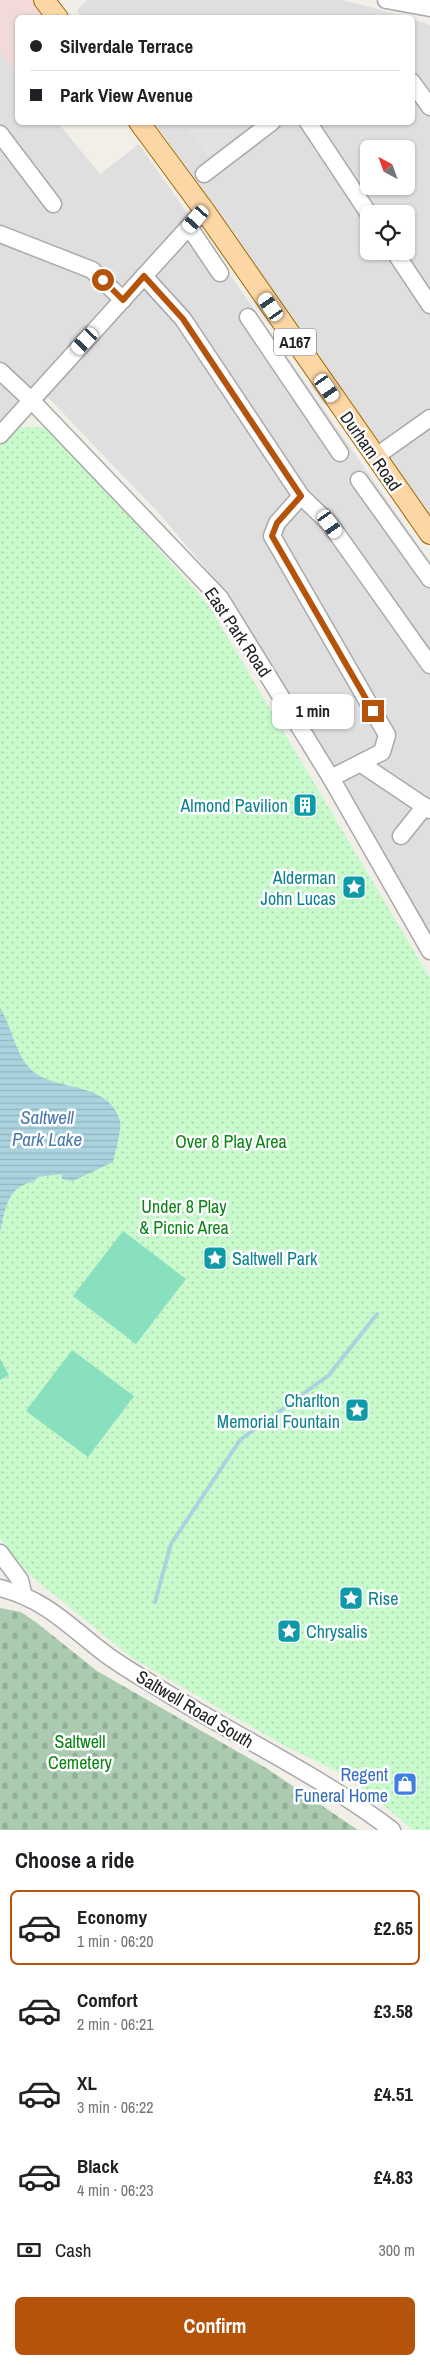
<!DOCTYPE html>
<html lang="en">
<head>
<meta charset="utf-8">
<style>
	body { margin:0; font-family:"Archivo Narrow",sans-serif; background:#f6f6f6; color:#202124; height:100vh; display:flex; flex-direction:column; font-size:19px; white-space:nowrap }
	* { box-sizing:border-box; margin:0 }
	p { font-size:16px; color:#757577 }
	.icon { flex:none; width:28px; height:28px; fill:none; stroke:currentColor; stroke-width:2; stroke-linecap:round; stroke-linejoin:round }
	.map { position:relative; height:1830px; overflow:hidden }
	.panel { display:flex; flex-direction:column; background:#fff; flex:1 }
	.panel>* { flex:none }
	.hud { position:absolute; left:15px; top:15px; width:400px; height:110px; border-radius:8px; box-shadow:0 1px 4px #0004; display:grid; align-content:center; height:110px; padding:0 15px; background:#fff }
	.needle { width:32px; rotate:319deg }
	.tools { position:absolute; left:360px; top:140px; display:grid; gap:10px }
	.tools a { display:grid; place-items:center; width:55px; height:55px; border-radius:8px; background:#fff; box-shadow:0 1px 4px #0004; font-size:25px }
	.end { position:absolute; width:22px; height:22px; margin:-11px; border:6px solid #b45309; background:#fff; box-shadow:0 0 0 2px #fff }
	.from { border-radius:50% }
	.bubble { position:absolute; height:35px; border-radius:8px; background:#fff; box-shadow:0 1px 4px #0004; font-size:16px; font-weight:800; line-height:35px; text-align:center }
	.car { position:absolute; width:15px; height:30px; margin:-15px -8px; border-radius:6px; box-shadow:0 0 4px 1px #0007; background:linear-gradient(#fff 24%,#345 0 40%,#fff 0 76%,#345 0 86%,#fff 0) }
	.hud b { display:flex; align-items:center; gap:18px; height:48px; font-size:19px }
	.hud b+b { border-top:1px solid #e0e0e0 }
	.hud i { width:12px; height:12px; background:#202124 }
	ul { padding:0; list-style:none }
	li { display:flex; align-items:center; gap:15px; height:75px; margin:0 10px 8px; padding:0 5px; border:2px solid transparent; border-radius:8px }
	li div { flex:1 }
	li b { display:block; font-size:19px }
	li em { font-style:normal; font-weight:800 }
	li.selected { border-color:#b45309 }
	li>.icon { width:45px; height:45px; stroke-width:1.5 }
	h2 { padding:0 15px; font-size:22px; line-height:60px }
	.pay { display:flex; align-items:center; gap:12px; height:55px; padding:0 15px; font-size:19px }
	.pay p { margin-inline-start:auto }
	.action { display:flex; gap:10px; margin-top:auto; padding:10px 15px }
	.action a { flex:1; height:58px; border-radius:8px; background:#b45309; color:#fff; font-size:20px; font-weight:800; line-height:58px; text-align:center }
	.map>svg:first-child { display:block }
	.residential { fill:#e0dfdf; fill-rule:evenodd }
	.commercial { fill:#f2dad9 }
	.cemetery { fill:url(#cemetery-stones) }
	.park { fill:url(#park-dots) }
	.pitch { fill:#88e0be }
	.parking { fill:#e2e2e2 }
	.water { fill:url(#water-rules) }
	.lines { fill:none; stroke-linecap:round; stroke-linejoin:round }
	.stream { stroke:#aad3df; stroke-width:4 }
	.minor-casing { stroke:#a9a9a9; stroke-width:19 }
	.major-casing { stroke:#a06b00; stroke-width:22 }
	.minor { stroke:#fff; stroke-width:16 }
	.major { stroke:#fcd6a4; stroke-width:20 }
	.route { stroke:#b45309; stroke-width:6 }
	.labels { text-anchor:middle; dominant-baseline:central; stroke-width:5; stroke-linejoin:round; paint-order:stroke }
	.shield { fill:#fff; stroke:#646464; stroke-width:1 }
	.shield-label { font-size:16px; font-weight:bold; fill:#222 }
	.street-label { font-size:18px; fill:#222; stroke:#fff }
	.culture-label { font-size:18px; fill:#0d838f; stroke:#fff; text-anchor:end }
	.park-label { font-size:18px; fill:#0c8416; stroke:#fff }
	.shop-label { font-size:18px; fill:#366cbe; stroke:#fff; text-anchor:end }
	.water-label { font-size:19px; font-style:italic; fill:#4a7aab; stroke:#fff }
</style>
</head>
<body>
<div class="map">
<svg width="430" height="1830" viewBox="0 0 430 1830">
	<defs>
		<pattern id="cemetery-stones" width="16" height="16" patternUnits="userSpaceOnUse" patternTransform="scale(1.25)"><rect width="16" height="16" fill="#aacbaf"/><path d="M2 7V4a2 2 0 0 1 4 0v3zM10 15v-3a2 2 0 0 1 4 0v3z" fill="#92ae96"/></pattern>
		<pattern id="park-dots" width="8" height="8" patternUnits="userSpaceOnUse" patternTransform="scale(1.25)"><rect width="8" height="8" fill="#c8facc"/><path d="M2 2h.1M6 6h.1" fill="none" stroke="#acd6af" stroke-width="1.8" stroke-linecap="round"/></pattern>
		<pattern id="water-rules" width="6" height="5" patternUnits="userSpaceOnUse" patternTransform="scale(1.25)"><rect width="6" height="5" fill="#aad3df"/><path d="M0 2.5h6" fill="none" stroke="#92b5bf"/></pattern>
	</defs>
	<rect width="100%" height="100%" fill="#f2efe9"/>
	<g class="residential">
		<polygon points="87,0 342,0 408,17 82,18 77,10"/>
		<path d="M413 19 430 25V517L155 123 412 122ZM369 149H406V186H369ZM369 214H406V251H369Z"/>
		<polygon points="0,51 17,72 18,122 58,123 100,174 139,144 430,562 430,935 365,822 229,596 158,512 38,387 0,428"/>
	</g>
	<polygon class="commercial" points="0,0 62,0 50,7 58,17 18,18 17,72 0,51"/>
	<polygon class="cemetery" points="0,1608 21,1612 37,1623 97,1671 266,1768 358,1830 0,1830"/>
	<polygon class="park" points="17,427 50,428 207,603 430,978 430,1830 413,1830 351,1778 285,1746 132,1658 30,1575 0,1538 0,446"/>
	<g class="pitch">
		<polygon points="123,1231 186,1279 136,1344 73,1296"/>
		<polygon points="72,1350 134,1396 88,1457 26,1411"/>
		<polygon points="0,1359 9,1375 0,1380"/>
	</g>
	<polygon class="parking" points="182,123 243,123 247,127 208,156"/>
	<path class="water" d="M0 1008C13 1028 15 1057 34 1072 57 1091 110 1082 120 1121 122 1129 115 1153 113 1162L73 1181 62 1179V1174L37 1177 35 1181C7 1187 6 1206 0 1232Z"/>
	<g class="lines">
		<polyline class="stream" points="155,1602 171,1544 240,1440 329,1375 377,1314"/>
		<g class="minor-casing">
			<g id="minor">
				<polyline points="386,0 430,8"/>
				<polyline points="412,82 430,107"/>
				<polyline points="308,122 369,214"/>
				<polyline points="0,134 53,204"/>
				<polyline points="204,174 272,122"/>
				<polyline points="189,227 220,273"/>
				<polyline points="0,234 92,270 123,300"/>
				<polyline points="394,251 430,305"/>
				<polyline points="144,276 183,319 301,496 277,523 272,536 387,735 382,752 331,778"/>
				<polyline points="248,317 340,453"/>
				<polyline points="0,371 31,400 220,598 331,778 430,951"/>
				<polyline points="0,435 204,210"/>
				<polyline points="375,457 430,418"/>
				<polyline points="359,480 430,579"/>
				<polyline points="301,496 330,524 430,665"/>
				<polyline points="360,763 430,810"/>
				<polyline points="401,836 425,806"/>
				<polyline points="0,1553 20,1580 23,1593"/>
				<path d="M0 1588C43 1599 65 1622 99 1649 114 1661 132 1672 149 1682 229 1733 317 1773 392 1830"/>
			</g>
		</g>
		<g class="major-casing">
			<g id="major">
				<polyline points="44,0 58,18"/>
				<polyline points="139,122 204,210 430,534"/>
			</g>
		</g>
		<use href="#minor" class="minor"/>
		<use href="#major" class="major"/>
	</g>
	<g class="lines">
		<polyline class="route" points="103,280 123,300 144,276 183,319 301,496 277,523 272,536 373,711"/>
	</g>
	<defs>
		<g id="building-square" transform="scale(1.25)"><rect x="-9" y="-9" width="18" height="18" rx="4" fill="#0f9aa8" stroke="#fff"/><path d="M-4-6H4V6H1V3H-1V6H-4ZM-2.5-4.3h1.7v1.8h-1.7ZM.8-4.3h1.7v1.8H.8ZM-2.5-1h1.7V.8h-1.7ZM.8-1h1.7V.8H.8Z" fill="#fff"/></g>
		<g id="sight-square" transform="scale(1.25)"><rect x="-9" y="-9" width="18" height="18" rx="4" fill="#0f9aa8" stroke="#fff"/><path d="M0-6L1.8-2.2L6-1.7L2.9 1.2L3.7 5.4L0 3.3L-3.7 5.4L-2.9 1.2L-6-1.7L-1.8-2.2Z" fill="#fff"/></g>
		<g id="shop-square" transform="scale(1.25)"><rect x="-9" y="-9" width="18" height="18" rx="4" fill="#3f7fe0" stroke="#fff"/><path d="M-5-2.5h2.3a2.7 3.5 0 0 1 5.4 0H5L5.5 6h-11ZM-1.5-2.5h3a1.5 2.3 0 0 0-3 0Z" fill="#fff"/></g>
	</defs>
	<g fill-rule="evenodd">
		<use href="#building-square" x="305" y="805"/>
		<use href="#sight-square" x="354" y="887"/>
		<use href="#sight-square" x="215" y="1258"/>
		<use href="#sight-square" x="357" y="1410"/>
		<use href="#sight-square" x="351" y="1598"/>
		<use href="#sight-square" x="289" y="1631"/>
		<use href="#shop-square" x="405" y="1784"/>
	</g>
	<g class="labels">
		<rect class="shield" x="274" y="328.5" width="42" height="27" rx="4"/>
		<g class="shield-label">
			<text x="295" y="342">A167</text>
		</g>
		<g class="street-label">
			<text transform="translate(371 451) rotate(55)">Durham Road</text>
			<text transform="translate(238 632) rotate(56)">East Park Road</text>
			<text transform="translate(195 1709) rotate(31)">Saltwell Road South</text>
		</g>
		<g class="culture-label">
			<text x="288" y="805">Almond Pavilion</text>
			<text x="336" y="877">Alderman<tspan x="336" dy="21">John Lucas</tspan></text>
			<text x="232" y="1258" text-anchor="start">Saltwell Park</text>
			<text x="340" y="1400">Charlton<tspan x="340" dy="21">Memorial Fountain</tspan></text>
			<text x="368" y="1598" text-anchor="start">Rise</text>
			<text x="306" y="1631" text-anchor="start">Chrysalis</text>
		</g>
		<g class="park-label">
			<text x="231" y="1141">Over 8 Play Area</text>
			<text x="184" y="1206">Under 8 Play<tspan x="184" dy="21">&amp; Picnic Area</tspan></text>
			<text x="80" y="1741">Saltwell<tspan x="80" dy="21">Cemetery</tspan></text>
		</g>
		<g class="shop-label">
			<text x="388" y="1774">Regent<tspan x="388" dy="21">Funeral Home</tspan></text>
		</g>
		<g class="water-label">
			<text x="47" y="1117">Saltwell<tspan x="47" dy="22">Park Lake</tspan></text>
		</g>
	</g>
</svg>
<div class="tools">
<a><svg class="needle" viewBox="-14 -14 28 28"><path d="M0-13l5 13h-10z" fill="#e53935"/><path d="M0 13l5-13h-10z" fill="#757577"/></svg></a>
<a><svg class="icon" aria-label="locate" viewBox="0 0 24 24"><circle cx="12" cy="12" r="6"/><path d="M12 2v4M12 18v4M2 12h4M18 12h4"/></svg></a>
</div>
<i class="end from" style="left:103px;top:280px"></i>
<i class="end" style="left:373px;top:711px"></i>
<div class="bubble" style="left:272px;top:694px;width:82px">1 min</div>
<i class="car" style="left:196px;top:219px;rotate:221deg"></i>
<i class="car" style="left:271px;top:307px;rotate:325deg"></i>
<i class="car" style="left:85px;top:341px;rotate:223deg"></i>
<i class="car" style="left:327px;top:388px;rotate:145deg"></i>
<i class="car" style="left:330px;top:524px;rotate:145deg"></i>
<div class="hud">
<b><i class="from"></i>Silverdale Terrace</b>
<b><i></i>Park View Avenue</b>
</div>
</div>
<section class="panel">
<h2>Choose a ride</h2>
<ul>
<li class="selected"><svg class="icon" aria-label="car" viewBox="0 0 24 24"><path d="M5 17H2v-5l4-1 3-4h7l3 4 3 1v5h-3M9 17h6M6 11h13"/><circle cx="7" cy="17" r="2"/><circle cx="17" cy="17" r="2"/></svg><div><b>Economy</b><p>1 min · 06:20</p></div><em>£2.65</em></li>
<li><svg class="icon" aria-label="car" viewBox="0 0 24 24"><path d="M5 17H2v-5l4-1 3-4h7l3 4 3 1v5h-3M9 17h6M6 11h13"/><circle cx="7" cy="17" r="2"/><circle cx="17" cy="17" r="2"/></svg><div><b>Comfort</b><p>2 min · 06:21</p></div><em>£3.58</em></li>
<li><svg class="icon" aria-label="car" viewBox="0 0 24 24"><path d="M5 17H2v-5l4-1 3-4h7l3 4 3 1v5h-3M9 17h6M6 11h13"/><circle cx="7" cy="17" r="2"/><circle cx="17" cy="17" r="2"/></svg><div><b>XL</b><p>3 min · 06:22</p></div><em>£4.51</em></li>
<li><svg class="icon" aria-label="car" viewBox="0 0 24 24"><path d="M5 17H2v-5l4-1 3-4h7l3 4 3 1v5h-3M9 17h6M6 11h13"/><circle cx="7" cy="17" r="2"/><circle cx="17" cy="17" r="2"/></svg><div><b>Black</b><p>4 min · 06:23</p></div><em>£4.83</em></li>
</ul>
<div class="pay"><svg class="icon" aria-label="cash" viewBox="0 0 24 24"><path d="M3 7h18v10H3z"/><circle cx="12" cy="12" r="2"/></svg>Cash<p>300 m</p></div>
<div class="action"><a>Confirm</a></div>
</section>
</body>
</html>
